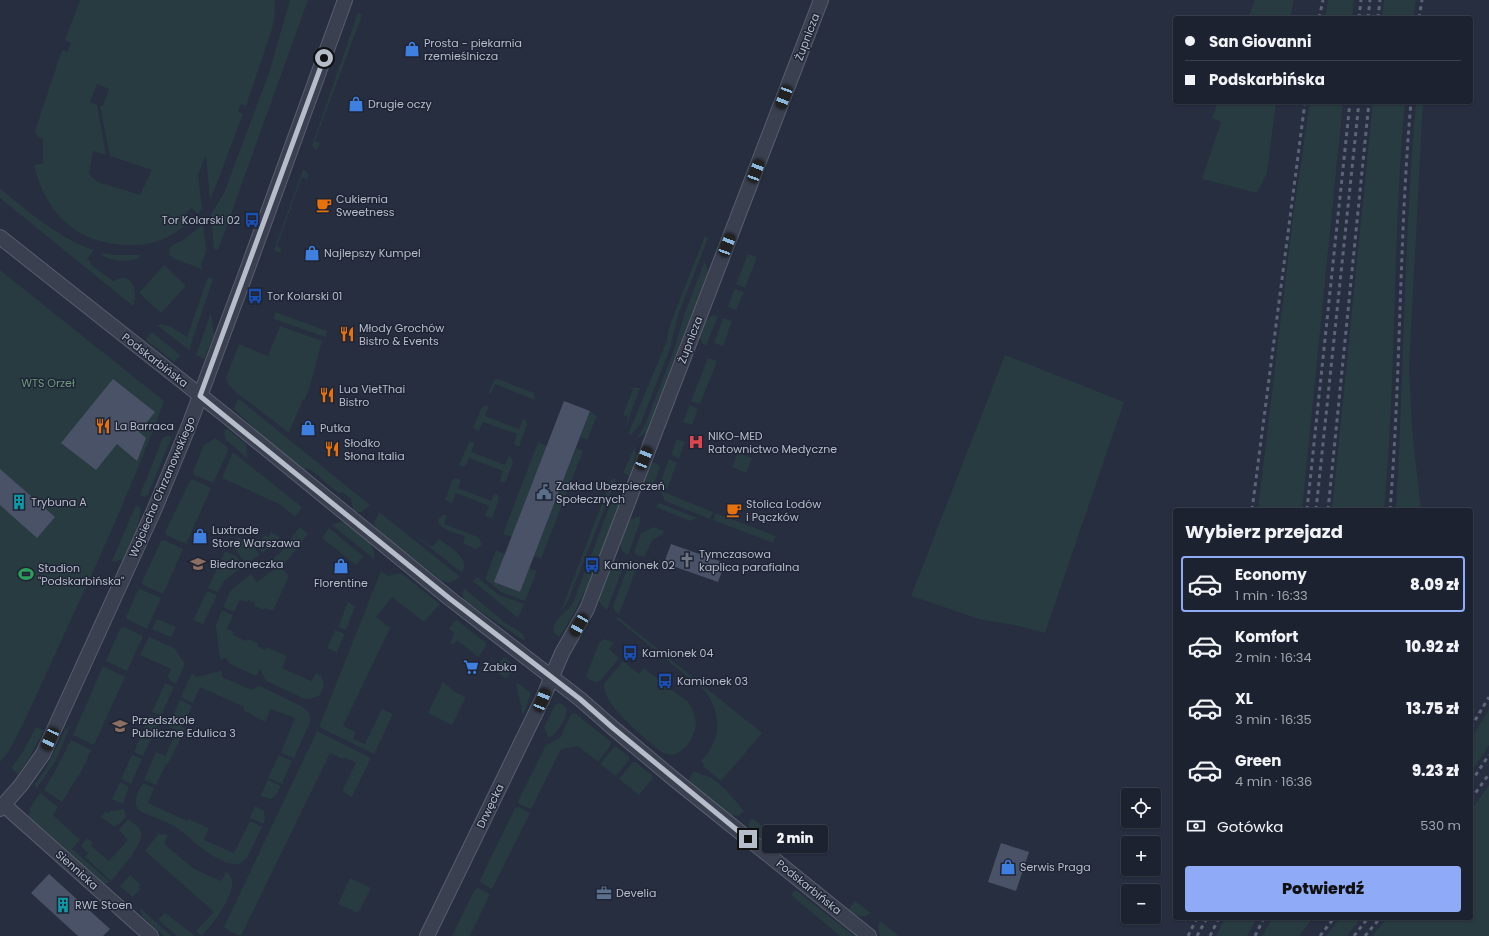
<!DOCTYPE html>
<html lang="pl">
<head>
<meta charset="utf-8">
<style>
	body { margin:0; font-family:Poppins,sans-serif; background:#252a38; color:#f1f3f6; height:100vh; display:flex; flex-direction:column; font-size:15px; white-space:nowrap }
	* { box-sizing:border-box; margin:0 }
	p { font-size:13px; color:#a0a4ab }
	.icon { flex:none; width:22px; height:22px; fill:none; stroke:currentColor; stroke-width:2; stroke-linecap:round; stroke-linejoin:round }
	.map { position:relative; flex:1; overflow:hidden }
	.side { position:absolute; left:1173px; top:508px; width:300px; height:412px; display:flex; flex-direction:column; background:#1c2230; border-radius:4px; box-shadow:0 1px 3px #0004,0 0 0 1px #3a3f4c }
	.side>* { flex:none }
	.banner { position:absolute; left:1173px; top:16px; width:300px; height:88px; border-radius:4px; box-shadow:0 1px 3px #0004,0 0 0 1px #3a3f4c; display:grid; align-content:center; height:88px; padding:0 12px; background:#1c2230 }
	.fabs { position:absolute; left:1121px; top:788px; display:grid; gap:8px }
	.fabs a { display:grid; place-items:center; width:40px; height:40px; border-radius:4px; background:#1c2230; box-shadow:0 1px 3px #0004,0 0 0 1px #3a3f4c; font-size:20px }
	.end { position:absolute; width:18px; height:18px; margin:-9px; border:5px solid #b6bcca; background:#111; box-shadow:0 0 0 2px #111 }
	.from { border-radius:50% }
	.bubble { position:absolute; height:28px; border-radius:4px; background:#1c2230; box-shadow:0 1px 3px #0004,0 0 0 1px #3a3f4c; font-size:13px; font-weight:800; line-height:28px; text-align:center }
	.car { position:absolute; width:12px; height:24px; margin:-12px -6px; border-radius:5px; box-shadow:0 0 3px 1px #0007; background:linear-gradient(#222 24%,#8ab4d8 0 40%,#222 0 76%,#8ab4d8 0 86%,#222 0) }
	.banner b { display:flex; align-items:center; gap:14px; height:38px; font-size:15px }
	.banner b+b { border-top:1px solid #3a3f4c }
	.banner i { width:10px; height:10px; background:#f1f3f6 }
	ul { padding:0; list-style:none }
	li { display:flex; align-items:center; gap:12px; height:56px; margin:0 8px 6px; padding:0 4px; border:2px solid transparent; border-radius:4px }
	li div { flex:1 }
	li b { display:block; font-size:15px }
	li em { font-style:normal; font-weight:800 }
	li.on { border-color:#8fabf7 }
	li>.icon { width:36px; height:36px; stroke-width:1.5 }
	h2 { padding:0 12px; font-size:18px; line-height:48px }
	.pay { display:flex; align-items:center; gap:10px; height:44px; padding:0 12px; font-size:15px }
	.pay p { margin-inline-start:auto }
	.cta { display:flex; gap:8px; margin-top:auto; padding:8px 12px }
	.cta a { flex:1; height:46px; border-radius:4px; background:#8fabf7; color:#111; font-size:16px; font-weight:800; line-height:46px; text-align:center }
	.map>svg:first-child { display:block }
	.green { fill:#283b41; fill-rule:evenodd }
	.building { fill:#4a5267 }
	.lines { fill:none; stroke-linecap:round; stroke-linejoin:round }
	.minor-casing { stroke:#585e6d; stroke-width:16 }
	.minor { stroke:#3a4050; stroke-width:14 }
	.rail { stroke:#5c6477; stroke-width:3; stroke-dasharray:4 4; stroke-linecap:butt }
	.route { stroke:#b6bcca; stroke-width:5 }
	.labels { text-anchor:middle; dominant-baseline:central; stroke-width:3; stroke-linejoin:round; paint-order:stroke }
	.street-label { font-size:11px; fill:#b6bcca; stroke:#1f2535 }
	.poi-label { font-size:11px; fill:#b6bcca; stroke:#1f2535; text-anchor:start }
	.park-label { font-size:11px; fill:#6e9b7d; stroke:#1f2535 }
</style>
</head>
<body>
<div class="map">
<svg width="1489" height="936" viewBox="0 0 1489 936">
	<rect width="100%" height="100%" fill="#262e40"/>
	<g class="green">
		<path d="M80 0H275L274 20 271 32 246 106 241 104 238 112 243 114 215 188 210 199 206 156 198 174 202 209 198 214 191 208 185 214 191 221C181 229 170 237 158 241 148 245 137 245 127 245 77 244 45 213 34 165L43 163V139L37 136 35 131 62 50 68 52 71 43 65 40ZM97 84 109 89 103 106H100L110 156 152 170 140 195 98 182 89 174 93 151 106 155 97 105 90 102Z"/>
		<polygon points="290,0 308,0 218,250 214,249 211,214 224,193 269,73"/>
		<polygon points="1255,0 1294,0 1290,18 1248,18"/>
		<polygon points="1328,0 1354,0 1352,18 1325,18"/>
		<polygon points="1384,0 1416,0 1413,18 1382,18"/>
		<polygon points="358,13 362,15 315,141 320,143 317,150 312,146"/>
		<polygon points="1218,102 1276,102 1267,173 1257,193 1202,179 1221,122 1212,118"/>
		<polygon points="1310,102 1343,102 1302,510 1258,510 1293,217"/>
		<path d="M1373 102H1405C1392 238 1397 374 1384 510H1332Z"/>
		<path d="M1416 102H1423L1409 369 1412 429 1421 510H1396C1404 374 1404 238 1416 102Z"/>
		<polygon points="303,170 307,172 308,175 307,179 302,177 277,246 282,249 280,253 274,250"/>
		<path d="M0 189C27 210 61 240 94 250L87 259 91 262 90 264 113 281C117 280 121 277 125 278 136 281 137 298 133 306L0 198Z"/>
		<polygon points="203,224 206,249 207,249 201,265 202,269 175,259 169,255 170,247 186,238"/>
		<polygon points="705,236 708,238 678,315 670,348 641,423 631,435 629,434 629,432 666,343 670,325"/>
		<path d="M102 253 115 255H141L137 259C124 261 114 263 102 255Z"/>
		<polygon points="748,254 757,257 745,288 736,284"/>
		<polygon points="705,261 708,272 646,432 640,437 637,438 645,425 674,350 684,315"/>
		<polygon points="164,265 186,286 161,313 139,293"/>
		<path d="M0 270 164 401C124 510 73 614 25 720L9 751 0 762Z"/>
		<path d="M208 277 213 279 189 350 157 325C167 322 179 332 187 337Z"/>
		<polygon points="736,289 744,292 736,310 728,307 734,290"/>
		<polygon points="275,312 327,331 325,337 274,319"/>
		<polygon points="211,313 214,335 204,359 196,355"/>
		<polygon points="712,315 718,316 706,346 703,344 700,337 706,321"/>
		<polygon points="723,318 732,321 723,346 714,343"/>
		<path d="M280 326 322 341C316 361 313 380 305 399H303L289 433 237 393 228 384 226 378 239 344 268 356Z"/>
		<polygon points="152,332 180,355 174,362 146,340"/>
		<polygon points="1005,355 1124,402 1045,633 1019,626 979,619 911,596"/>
		<polygon points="708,358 717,361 700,404 691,401"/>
		<polygon points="498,379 534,393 535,400 495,384 491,394 489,393 494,380"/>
		<polygon points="628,387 640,388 624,432 628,417 623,415 633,389"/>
		<polygon points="239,399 245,404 370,505 362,512 356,512 353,510 351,499 342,492 338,493 310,469 302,469 270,443 234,409 237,400"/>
		<polygon points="690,405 698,409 692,425 683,422"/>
		<polygon points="483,406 489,406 485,416 519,429 523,419 526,420 527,425 519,447 514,444 517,434 483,422 479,431 473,428 481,409"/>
		<polygon points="590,411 597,416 587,440 580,437"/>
		<polygon points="226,428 246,444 247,458 226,440 224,433"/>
		<polygon points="172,436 148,495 144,497 140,495 163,437"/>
		<polygon points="215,438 227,447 228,451 213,483 194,475 193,472 204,445"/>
		<polygon points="677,439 685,442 679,458 671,455"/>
		<polygon points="469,442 475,443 471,452 505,465 509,456 511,457 513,463 505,483 500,481 503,471 469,458 465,467 459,465"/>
		<polygon points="538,442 547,446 512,537 503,534"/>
		<polygon points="576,448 583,451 541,559 534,556"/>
		<polygon points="634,448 637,456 630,476 623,473"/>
		<polygon points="234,453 302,507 295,517 281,505 222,478 232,454"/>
		<polygon points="738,453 752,458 746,473 732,467"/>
		<polygon points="669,459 677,463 667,489 659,486"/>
		<polygon points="652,462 659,465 660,467 654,483 652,484 644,481"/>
		<polygon points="455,478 461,480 458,488 491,501 495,493 498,495 499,499 492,518 485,516 489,506 456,493 452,503 445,500 452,481"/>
		<polygon points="613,478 616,479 568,601 561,611 611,480"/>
		<polygon points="192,479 211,488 186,544 166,535 165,532 190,481"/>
		<polygon points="661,491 713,512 710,519 665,501"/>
		<path d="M614 502 619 504C602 549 587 597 559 637L554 633C551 620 567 613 573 603L610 505Z"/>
		<polygon points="659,503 697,518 690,521 656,507"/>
		<path d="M136 505 140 508C144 517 127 549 123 559L113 562 112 561Z"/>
		<polygon points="379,512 459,576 456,580 449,583 442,581 381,533 377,529 374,523"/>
		<polygon points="716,513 776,536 773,543 713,520"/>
		<path d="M443 515H447L444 524 478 537 482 544 480 547 475 549 463 543 465 536C457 533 439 530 438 520Z"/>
		<path d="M636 517H640V522L628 555 622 551C618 540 625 521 636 517Z"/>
		<path d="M340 522 345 523C356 532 377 542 374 559L332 525Z"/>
		<path d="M404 526 432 547 439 539C449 547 471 558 462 573Z"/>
		<polygon points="300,527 308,534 281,568 289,576 273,611 265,608 264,610 254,606 255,603 248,600 247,602 240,600 234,612 223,607 231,590 251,574 257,582 276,568 271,560 279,554"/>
		<path d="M654 527 664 531 662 535 652 540 645 556C641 557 636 556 634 552L641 533Z"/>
		<polygon points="329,528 363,556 356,565 322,538"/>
		<polygon points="271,532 280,537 273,545 262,553 257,545 265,535 269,537"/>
		<polygon points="237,537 253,545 260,555 246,564 233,546"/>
		<polygon points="164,540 183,549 163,594 143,585 142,582 161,541"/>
		<polygon points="496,550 505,554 495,582 520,592 529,568 537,571 525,601 501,592 485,579"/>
		<polygon points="225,551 236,556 243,566 224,581 218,592 208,588"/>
		<path d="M617 564 624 565 607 610C603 607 600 604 599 600 599 592 610 567 617 564Z"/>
		<polygon points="628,567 636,570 619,614 615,611 613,606"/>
		<polygon points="381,571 388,576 401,573 440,604 424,622 392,597 376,617 390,628 343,726 356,732 353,739 365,744 382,709 393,714 374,754 319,727"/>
		<polygon points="477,577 499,595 524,604 518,618 473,581"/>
		<polygon points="464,588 504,622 523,634 525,639 523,640 464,600 462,593"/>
		<polygon points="140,589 161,598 147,629 127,619 126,617 138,590"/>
		<polygon points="207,591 217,595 203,624 193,620"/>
		<polygon points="348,602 355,606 346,630 338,627"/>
		<polygon points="222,610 233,615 227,629 234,632 233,635 246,641 248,639 258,643 257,646 265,650 266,647 287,656 282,668 311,681 311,683 316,673 322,677 324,686 319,696 309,699 305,699 266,681 260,669 256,676 230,664 226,658 220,659 216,625"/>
		<path d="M618 617 762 733 721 781 703 766 704 764 701 761C722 738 722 717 706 692L617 619Z"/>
		<polygon points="157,619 176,627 171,637 152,629"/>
		<polygon points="457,620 486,643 486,646 478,657 457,640 453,645 450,642 454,633 449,629 455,621"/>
		<polygon points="124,627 143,636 127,671 106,661 120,629"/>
		<polygon points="335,630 345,634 337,652 327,648"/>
		<polygon points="149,637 174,648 185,664 176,684 170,681 170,679 167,678 171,669 140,655"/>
		<path d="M604 639 614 643 609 649 619 658 601 680C595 684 590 681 586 676L599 643Z"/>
		<polygon points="504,657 514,665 514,668 506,679 493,669"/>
		<path d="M623 661 639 674 644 668 688 702C699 717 698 732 687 745 678 755 672 758 660 751 644 737 603 706 604 684Z"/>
		<polygon points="103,666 125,677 94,745 73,735"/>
		<polygon points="221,670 222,670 222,677 252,690 258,686 262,687 303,707 309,713 311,720 294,758 281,753 295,718 271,709 265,722 243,710 244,707 200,687 193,703 181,697 192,673 196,677 221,671"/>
		<polygon points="443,682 455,692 466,697 452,725 428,713"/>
		<polygon points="516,682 531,693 523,716"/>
		<polygon points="165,683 174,687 161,716 152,712"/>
		<polygon points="180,700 192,706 182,727 185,729 168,764 166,764 156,785 144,780 156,752 165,756 177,731 168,726"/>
		<path d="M560 703 567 708C567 719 558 732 550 737H548L544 727 555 705Z"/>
		<polygon points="1489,709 1489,745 1471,772 1471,739"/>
		<polygon points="575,713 611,742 611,745 598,762 578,746 561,749 531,809 519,804 518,801 546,745 560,738 571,714"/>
		<polygon points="150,715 160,719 143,756 134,752"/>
		<polygon points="70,726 56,760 37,788 34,785 44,772 65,730"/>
		<polygon points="36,727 44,731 28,760 18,774 13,770 12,767 21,755"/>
		<polygon points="317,731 371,758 352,797 342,791 356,763 344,757 343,759 330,753 241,936 233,933 224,927"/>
		<polygon points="71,740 91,750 83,768 62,802 44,790 54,773"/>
		<polygon points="614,747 617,747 629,757 629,760 616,776 600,764"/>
		<polygon points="132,755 142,759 131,784 121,779"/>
		<polygon points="279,755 292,761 282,784 268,778"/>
		<polygon points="633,762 635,762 652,775 653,778 639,795 619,779"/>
		<path d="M694 771C698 774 705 775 710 777 720 782 737 802 744 811L738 816 729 815 694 787 689 779Z"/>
		<polygon points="268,780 281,786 276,795 271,799 260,796"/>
		<polygon points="120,782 129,786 123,804 112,799"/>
		<path d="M143 783 154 788 148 803 187 821 188 819 209 828 204 840 234 853 250 821 262 827 247 858 239 864C218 866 193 840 177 828 167 821 152 817 140 811 131 803 138 792 143 783Z"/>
		<polygon points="1489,785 1489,936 1372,936 1387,918 1471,918 1471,810"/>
		<polygon points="40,793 58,807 53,815 80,840 72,849 110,882 105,884 28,816 31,812 29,809"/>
		<polygon points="255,806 264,811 265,819 263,824 250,818"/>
		<polygon points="518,807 530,813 492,889 481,883 480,880 515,808"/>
		<polygon points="124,809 126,817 118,825 117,824 115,827 101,817 105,812 109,813 111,810 114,811"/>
		<polygon points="752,818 777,838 770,847 751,832 748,824"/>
		<path d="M128 819C132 823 138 825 140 830 147 842 119 871 111 881L85 857 88 853 81 846 87 838 93 843 91 846 109 861 128 840 119 830Z"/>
		<path d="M158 834 168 835 164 844 194 869 221 881 226 872C246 883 212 925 202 936L196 931 214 912 145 851Z"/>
		<polygon points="130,875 141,885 138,887 140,889 133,897 120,886"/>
		<polygon points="350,878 371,888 358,913 338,904"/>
		<polygon points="478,888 490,894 470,936 452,936 475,889"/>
		<polygon points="794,891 797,891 854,936 840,936 791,895"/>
		<path d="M855 901 871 913C862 919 855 917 848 910Z"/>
		<polygon points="140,908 171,936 164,936 142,916"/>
		<polygon points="165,913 195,936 177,936 158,919"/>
		<polygon points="1225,918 1257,918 1247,936 1216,936"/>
		<polygon points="1272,918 1313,918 1299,936 1262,936"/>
		<polygon points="1340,918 1361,918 1347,936 1326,936"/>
		<polygon points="880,921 899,936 880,936 878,927"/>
	</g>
	<g class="building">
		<polygon points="113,379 155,412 139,432 146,438 137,461 117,444 96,470 61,443"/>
		<polygon points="564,401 590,411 520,592 494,582"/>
		<polygon points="0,469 55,517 37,538 0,505"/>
		<polygon points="671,544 725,563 718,582 664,563"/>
		<polygon points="1001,843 1029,852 1016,891 988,882"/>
		<polygon points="49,874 110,929 103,936 78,936 31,893"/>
	</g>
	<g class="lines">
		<g class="minor-casing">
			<g id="minor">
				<polyline points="0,237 225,415 449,598 580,699 613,728 674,779 869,936"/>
				<polyline points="4,805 151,936"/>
				<polyline points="0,809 21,785 43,754 155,508 188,428 246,273 345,0"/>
				<polyline points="427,936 542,700 562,653 587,609 821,0"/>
			</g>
		</g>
		<use href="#minor" class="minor"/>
		<g class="rail">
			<polyline points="1319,18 1323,0"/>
			<polyline points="1359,18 1361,0"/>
			<polyline points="1368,18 1370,0"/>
			<polyline points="1378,18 1380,0"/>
			<polyline points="1419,18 1422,0"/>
			<polyline points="1252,510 1305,102"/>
			<polyline points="1307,510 1350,102"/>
			<polyline points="1316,510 1359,102"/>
			<polyline points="1328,510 1369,102"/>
			<path d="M1390 510C1401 374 1399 238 1411 102"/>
			<polyline points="1471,727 1489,697"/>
			<polyline points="1471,782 1489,755"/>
			<polyline points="1471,799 1489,774"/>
			<polyline points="1188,936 1197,918"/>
			<polyline points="1197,936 1207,918"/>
			<polyline points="1210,936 1219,918"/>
			<polyline points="1255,936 1264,918"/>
			<polyline points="1320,936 1334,918"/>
			<polyline points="1354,936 1368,918"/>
			<polyline points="1365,936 1380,918"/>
		</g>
	</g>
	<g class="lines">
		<polyline class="route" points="324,58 200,396 449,598 580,699 613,728 748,839"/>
	</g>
	<defs>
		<g id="shop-bare" transform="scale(1.2)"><path d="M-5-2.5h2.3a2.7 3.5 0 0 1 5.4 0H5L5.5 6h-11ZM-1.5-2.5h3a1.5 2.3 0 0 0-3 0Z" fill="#3f7fe0" stroke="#1f2535" stroke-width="2.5" paint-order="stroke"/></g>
		<g id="cafe-bare" transform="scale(1.2)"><path d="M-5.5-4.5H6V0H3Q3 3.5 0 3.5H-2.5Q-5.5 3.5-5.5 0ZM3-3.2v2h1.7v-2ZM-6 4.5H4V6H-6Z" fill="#e8710a" stroke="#1f2535" stroke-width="2.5" paint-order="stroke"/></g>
		<g id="bus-bare" transform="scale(1.2)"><path d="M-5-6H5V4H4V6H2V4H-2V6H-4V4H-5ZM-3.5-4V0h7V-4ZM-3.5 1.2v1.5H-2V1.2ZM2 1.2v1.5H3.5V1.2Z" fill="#1a4fb4" stroke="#1f2535" stroke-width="2.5" paint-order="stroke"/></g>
		<g id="restaurant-bare" transform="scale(1.2)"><path d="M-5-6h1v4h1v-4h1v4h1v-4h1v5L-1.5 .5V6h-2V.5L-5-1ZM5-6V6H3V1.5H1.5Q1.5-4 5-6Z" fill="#e8710a" stroke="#1f2535" stroke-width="2.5" paint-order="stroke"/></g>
		<g id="hospital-bare" transform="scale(1.2)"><path d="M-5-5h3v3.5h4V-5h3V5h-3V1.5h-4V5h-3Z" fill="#e0444e" stroke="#1f2535" stroke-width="2.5" paint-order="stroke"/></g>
		<g id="civic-bare" transform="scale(1.2)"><path d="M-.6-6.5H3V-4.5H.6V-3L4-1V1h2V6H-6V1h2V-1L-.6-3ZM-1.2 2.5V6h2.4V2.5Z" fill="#5c6f8a" stroke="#1f2535" stroke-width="2.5" paint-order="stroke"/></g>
		<g id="building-bare" transform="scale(1.2)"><path d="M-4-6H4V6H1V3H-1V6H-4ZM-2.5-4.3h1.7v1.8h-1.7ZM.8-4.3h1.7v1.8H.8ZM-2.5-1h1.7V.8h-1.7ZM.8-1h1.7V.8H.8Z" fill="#0f9aa8" stroke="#1f2535" stroke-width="2.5" paint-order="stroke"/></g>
		<g id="church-bare" transform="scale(1.2)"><path d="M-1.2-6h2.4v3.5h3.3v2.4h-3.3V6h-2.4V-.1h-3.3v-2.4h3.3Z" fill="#6b7280" stroke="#1f2535" stroke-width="2.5" paint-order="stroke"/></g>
		<g id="school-bare" transform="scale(1.2)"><path d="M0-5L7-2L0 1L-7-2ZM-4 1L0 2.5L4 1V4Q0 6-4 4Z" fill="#8d6e63" stroke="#1f2535" stroke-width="2.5" paint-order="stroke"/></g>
		<g id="stadium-bare" transform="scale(1.2)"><path d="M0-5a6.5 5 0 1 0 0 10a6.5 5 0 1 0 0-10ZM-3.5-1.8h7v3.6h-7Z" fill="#2e9e5b" stroke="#1f2535" stroke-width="2.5" paint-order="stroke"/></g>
		<g id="supermarket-bare" transform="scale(1.2)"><path d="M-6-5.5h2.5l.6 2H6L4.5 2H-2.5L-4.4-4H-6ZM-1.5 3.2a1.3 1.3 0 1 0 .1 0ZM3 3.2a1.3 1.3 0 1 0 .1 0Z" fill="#3f7fe0" stroke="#1f2535" stroke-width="2.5" paint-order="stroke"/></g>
		<g id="office-bare" transform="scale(1.2)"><path d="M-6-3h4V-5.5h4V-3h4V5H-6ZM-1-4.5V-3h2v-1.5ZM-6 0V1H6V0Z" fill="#5c6f8a" stroke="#1f2535" stroke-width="2.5" paint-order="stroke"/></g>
	</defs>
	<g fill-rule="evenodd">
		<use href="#shop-bare" x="412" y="49"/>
		<use href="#shop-bare" x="356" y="104"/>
		<use href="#cafe-bare" x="324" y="205"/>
		<use href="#bus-bare" x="252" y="220"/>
		<use href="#shop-bare" x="312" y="253"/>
		<use href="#bus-bare" x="255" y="296"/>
		<use href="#restaurant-bare" x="347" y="334"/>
		<use href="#restaurant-bare" x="327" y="395"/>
		<use href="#restaurant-bare" x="103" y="426"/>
		<use href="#shop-bare" x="308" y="428"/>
		<use href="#hospital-bare" x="696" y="442"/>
		<use href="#restaurant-bare" x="332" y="449"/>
		<use href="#civic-bare" x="544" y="492"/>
		<use href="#building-bare" x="19" y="502"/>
		<use href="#cafe-bare" x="734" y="510"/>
		<use href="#shop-bare" x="200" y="536"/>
		<use href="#church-bare" x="687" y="560"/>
		<use href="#school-bare" x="198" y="564"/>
		<use href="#bus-bare" x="592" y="565"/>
		<use href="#shop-bare" x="341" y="566"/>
		<use href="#stadium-bare" x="26" y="574"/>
		<use href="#bus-bare" x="630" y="653"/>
		<use href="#supermarket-bare" x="471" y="667"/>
		<use href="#bus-bare" x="665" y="681"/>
		<use href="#school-bare" x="120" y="726"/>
		<use href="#shop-bare" x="1008" y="867"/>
		<use href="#office-bare" x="604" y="893"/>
		<use href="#building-bare" x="63" y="905"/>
	</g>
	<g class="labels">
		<g class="street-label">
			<text transform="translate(807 37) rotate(-69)">Żupnicza</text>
			<text transform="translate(690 340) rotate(-69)">Żupnicza</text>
			<text transform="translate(155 360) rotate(38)">Podskarbińska</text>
			<text transform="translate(162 487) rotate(-67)">Wojciecha Chrzanowskiego</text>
			<text transform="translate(490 806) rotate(-64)">Drwęcka</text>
			<text transform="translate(77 870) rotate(42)">Siennicka</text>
			<text transform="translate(809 887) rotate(39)">Podskarbińska</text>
		</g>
		<g class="poi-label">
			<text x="424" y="43">Prosta - piekarnia<tspan x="424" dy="13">rzemieślnicza</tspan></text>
			<text x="368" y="104">Drugie oczy</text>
			<text x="336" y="199">Cukiernia<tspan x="336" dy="13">Sweetness</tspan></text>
			<text x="240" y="220" text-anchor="end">Tor Kolarski 02</text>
			<text x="324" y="253">Najlepszy Kumpel</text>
			<text x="267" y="296">Tor Kolarski 01</text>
			<text x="359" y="328">Młody Grochów<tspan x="359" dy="13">Bistro &amp; Events</tspan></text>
			<text x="339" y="389">Lua VietThai<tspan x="339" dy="13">Bistro</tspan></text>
			<text x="115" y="426">La Barraca</text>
			<text x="320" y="428">Putka</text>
			<text x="708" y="436">NIKO-MED<tspan x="708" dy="13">Ratownictwo Medyczne</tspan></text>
			<text x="344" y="443">Słodko<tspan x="344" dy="13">Słona Italia</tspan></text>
			<text x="556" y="486">Zakład Ubezpieczeń<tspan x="556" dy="13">Społecznych</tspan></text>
			<text x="31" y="502">Trybuna A</text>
			<text x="746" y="504">Stolica Lodów<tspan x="746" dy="13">i Pączków</tspan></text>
			<text x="212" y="530">Luxtrade<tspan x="212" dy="13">Store Warszawa</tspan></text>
			<text x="699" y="554">Tymczasowa<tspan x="699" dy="13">kaplica parafialna</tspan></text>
			<text x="210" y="564">Biedroneczka</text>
			<text x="604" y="565">Kamionek 02</text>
			<text x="38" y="568">Stadion<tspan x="38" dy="13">"Podskarbińska"</tspan></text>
			<text x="341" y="583" text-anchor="middle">Florentine</text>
			<text x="642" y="653">Kamionek 04</text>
			<text x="483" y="667">Żabka</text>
			<text x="677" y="681">Kamionek 03</text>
			<text x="132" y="720">Przedszkole<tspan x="132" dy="13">Publiczne Edulica 3</tspan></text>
			<text x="1020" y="867">Serwis Praga</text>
			<text x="616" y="893">Develia</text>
			<text x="75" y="905">RWE Stoen</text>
		</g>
		<g class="park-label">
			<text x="48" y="383">WTS Orzeł</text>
		</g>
	</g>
</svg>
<div class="fabs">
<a><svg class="icon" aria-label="locate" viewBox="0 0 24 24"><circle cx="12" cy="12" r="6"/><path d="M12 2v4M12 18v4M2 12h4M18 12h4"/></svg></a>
<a>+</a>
<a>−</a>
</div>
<i class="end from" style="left:324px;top:58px"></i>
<i class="end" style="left:748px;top:839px"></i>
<div class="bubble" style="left:762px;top:825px;width:66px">2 min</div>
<i class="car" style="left:784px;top:97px;rotate:201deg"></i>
<i class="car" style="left:756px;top:171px;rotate:21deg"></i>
<i class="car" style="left:727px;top:245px;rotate:21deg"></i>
<i class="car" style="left:644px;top:458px;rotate:22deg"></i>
<i class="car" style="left:579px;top:625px;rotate:210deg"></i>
<i class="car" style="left:542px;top:700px;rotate:22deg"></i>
<i class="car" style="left:50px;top:739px;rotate:205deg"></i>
<div class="banner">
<b><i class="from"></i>San Giovanni</b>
<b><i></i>Podskarbińska</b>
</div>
<section class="side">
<h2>Wybierz przejazd</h2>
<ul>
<li class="on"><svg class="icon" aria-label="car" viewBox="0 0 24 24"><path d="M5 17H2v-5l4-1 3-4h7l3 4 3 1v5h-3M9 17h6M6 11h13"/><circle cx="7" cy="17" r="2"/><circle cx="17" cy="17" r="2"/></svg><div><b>Economy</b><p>1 min · 16:33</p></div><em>8.09 zł</em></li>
<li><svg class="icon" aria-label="car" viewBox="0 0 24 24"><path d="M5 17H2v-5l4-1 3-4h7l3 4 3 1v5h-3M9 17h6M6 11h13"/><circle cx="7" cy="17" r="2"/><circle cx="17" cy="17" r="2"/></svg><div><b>Komfort</b><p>2 min · 16:34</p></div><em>10.92 zł</em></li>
<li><svg class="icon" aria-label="car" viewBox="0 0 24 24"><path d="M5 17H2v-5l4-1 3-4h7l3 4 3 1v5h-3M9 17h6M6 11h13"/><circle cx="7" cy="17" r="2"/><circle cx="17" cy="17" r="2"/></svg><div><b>XL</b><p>3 min · 16:35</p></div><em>13.75 zł</em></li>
<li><svg class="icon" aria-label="car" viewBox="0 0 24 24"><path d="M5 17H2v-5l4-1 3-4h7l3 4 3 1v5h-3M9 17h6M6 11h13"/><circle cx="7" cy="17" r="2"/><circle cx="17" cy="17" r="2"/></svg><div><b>Green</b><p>4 min · 16:36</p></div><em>9.23 zł</em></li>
</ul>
<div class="pay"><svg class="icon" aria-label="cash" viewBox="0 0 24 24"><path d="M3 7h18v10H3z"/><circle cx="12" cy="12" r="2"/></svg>Gotówka<p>530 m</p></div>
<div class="cta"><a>Potwierdź</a></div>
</section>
</div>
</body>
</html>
